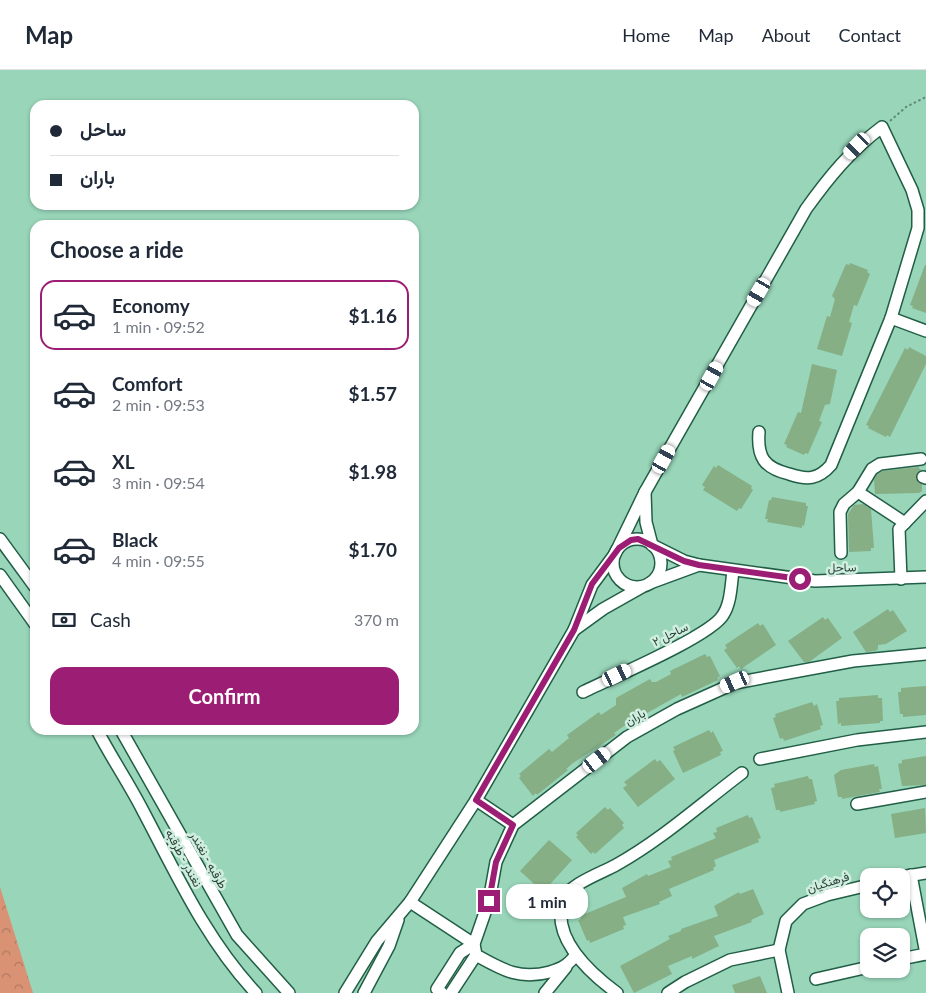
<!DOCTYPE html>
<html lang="en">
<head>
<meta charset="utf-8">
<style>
	body { margin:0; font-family:Lato,Vazirmatn,sans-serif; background:#f6f6f7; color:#1f2937; height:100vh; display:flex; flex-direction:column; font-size:19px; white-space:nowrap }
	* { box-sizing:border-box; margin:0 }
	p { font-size:16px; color:#747a83 }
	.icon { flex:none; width:28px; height:28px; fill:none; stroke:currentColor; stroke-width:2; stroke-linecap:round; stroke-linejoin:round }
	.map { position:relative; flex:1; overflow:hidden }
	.details { position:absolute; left:30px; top:150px; width:389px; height:515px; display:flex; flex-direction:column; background:#fff; border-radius:15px; box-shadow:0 1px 4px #0004 }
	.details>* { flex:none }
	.banner { position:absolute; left:30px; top:30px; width:389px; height:110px; border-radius:15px; box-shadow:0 1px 4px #0004; display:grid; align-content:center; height:110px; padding:0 20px; background:#fff }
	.fabs { position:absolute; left:860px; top:798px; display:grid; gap:10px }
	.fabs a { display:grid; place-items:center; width:50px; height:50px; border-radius:10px; background:#fff; box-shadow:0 1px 4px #0004; font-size:25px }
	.end { position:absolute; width:22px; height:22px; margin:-11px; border:6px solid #9b1e74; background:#fff; box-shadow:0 0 0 2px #fff }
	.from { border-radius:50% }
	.bubble { position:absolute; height:35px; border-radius:15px; background:#fff; box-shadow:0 1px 4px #0004; font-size:16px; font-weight:700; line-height:35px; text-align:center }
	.car { position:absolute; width:15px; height:30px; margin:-15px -8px; border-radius:6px; box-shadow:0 0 4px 1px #0007; background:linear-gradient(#fff 24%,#345 0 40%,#fff 0 76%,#345 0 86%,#fff 0) }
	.banner b { display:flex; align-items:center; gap:18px; height:48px; font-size:19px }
	.banner b+b { border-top:1px solid #e0e1e3 }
	.banner i { width:12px; height:12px; background:#1f2937 }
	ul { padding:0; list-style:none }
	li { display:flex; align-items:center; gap:15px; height:70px; margin:0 10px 8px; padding:0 10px; border:2px solid transparent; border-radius:15px }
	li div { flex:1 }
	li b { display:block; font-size:19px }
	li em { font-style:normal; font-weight:700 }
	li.on { border-color:#9b1e74 }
	li>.icon { width:45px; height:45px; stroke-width:1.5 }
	h2 { padding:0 20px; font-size:22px; line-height:60px }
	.pay { display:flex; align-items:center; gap:12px; height:55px; padding:0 20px; font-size:19px }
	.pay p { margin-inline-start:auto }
	.button { display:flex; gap:10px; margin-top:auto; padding:10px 20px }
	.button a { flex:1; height:58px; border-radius:15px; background:#9b1e74; color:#fff; font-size:20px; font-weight:700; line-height:58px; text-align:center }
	header { display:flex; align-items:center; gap:30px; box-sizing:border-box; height:70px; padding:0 25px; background:#fff; border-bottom:1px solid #e0e1e3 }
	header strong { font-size:24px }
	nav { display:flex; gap:28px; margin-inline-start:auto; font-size:18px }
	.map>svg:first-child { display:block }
	.park { fill:url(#park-crowns) }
	.building { fill:#86af85 }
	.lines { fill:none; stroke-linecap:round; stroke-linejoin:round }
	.minor-casing { stroke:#215e46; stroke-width:14 }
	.path { stroke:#608b78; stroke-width:2; stroke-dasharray:2.5 2.5; stroke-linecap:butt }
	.minor { stroke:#fff; stroke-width:11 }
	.route { stroke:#9b1e74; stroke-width:6 }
	.labels { text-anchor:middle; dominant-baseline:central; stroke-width:5; stroke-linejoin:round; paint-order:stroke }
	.street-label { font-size:12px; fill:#294237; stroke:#d0eedf }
</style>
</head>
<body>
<header>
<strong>Map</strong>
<nav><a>Home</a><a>Map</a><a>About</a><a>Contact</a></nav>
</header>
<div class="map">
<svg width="926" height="923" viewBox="0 0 926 923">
	<defs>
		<pattern id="park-crowns" width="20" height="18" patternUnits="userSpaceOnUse" patternTransform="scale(1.25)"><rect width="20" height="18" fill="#d99274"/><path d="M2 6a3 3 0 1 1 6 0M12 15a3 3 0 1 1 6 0" fill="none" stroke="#b07960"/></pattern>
	</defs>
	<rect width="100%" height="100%" fill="#98d5b9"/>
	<polygon class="park" points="0,817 33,923 0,923"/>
	<g class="building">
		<polygon points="850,193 868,200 867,202 870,204 857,236 854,235 849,252 852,253 842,286 817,279 827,246 830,247 835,229 832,226 846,194 849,195"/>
		<polygon points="925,195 926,195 926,243 912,238 913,236 910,235"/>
		<polygon points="909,277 926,286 926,294 890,367 887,365 886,367 868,358 869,356 866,355 905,278 908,280"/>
		<polygon points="812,294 837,300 830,334 825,335 819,351 822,352 808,384 805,383 804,385 786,377 787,375 784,374 798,342 801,343"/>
		<polygon points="718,395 752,416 751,418 753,420 741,439 739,438 737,441 703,420 705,417 702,415 714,396 716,398"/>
		<polygon points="918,397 921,400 916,408 922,414 922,421 919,423 875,424 874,410 877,404 883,401"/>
		<polygon points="772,427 806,433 806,436 808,436 804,456 802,455 802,458 767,452 768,449 765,449 769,430 771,430"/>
		<polygon points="863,434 871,439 874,478 871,478 871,481 849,482 848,444 854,435"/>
		<polygon points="888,539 890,542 893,540 907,561 886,574 878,575 878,579 875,581 866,582 853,562"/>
		<polygon points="823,547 825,550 828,548 842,568 809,592 804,592 788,571"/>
		<polygon points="758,553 760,556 763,554 776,575 741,599 739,596 737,598 724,580 727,578 725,575"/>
		<polygon points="705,584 707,587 710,586 720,606 717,608 718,610 682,627 681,624 624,656 614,663 616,665 573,693 566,699 568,700 537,725 536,723 533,726 519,708 521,706 519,704 549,679 552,682 569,668 567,665 599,642 601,645 616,635 616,628 650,609 652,612 656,612 671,604 670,601"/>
		<polygon points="926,616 926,645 903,647 903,644 900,644 898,622 901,622 901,618"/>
		<polygon points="878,625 878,628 882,628 883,651 880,651 880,653 841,656 841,653 838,654 836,631 839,631 839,628"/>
		<polygon points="812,632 814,636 817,634 823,655 820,656 821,659 784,671 783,668 780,669 773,648 776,647 775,644"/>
		<polygon points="709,660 711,663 713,661 723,681 720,682 721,685 683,703 673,681 675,680 673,677"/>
		<polygon points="926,686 926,715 902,716 898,694 902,693 902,690"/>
		<polygon points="655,689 657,692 660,690 675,709 638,737 623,718 627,715 624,712"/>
		<polygon points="874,694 875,697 878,696 882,719 879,719 880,722 842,729 842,727 838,727 834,705 841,700"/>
		<polygon points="808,706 809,709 812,709 817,731 814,732 815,734 780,742 780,740 776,740 771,718 775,717 774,714"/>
		<polygon points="605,737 608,740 610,738 624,753 622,755 624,758 595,784 593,782 591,784 576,767 578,765 576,763"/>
		<polygon points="925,738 926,763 895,768 891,744"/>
		<polygon points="748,745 749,748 752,747 761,768 758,769 759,772 714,790 716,796 713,798 714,800 669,819 672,826 659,832 660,834 623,847 626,855 623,856 624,859 590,873 589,870 587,871 578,850 581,849 580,846 626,827 622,818 647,804 648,806 671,797 668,791 672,790 671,787 716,768 713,763 717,762 716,758"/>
		<polygon points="549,770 572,790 543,822 520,801"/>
		<polygon points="753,819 764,844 751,850 752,852 714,866 719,876 692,889 692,886 668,896 672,904 634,923 620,896 670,869 668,866 681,861 681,859 718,846 714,836 739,822 740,824"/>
		<polygon points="760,906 767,923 735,923 732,915"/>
	</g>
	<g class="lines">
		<g class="minor-casing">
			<g id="minor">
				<polyline points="891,248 926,261"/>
				<polyline points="923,407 926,408"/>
				<path d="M645 422 806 139C829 107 850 81 882 57L912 120 918 140V158L891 248 831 395C818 410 807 410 789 404 764 398 757 387 759 362"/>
				<polyline points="858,422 905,453"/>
				<polyline points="0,469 35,517"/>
				<circle cx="637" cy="493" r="24"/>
				<polyline points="841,483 840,442 844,434 858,422 872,399 880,394 921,389"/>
				<polyline points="699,495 815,511 926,507"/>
				<polyline points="0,505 35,554"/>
				<polyline points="901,509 899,459 926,431"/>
				<polyline points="574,560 603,539 642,517"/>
				<path d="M583 622C609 609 711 566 723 545 731 533 731 515 733 501"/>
				<path d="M97 660C111 687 128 712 142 739 176 803 206 870 256 923"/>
				<polyline points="121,660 237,865 289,923"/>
				<polyline points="760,689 857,670 926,662"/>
				<polyline points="476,730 513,755"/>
				<polyline points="857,734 926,722"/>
				<polyline points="911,805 926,884"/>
				<polyline points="901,807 926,803"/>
				<polyline points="410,832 474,874 460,883 437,919 442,923"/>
				<polyline points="476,885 474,874 489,831 496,792 513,755 627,667 677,639 735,613 853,591 926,584"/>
				<path d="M476 885C503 900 519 910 550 902 562 898 567 896 575 886"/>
				<polyline points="901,889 926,884"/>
				<polyline points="816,909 869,897"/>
				<polyline points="345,923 377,871 410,832 476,730 574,560 592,515 615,484 645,422 646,452 652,475 684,491 699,495 650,513"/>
				<polyline points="364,923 389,876 398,850"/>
				<polyline points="451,923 476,885"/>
				<polyline points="545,923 566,897"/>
				<path d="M617 923C590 903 551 868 563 830 569 814 602 803 616 795 661 770 701 734 742 703"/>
				<polyline points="668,923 685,912 730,890 779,880"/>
				<polyline points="788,923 779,880 786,851 803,834 827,825 869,815"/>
			</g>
		</g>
		<polyline class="path" points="890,51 906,37 926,27"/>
		<use href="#minor" class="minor"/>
	</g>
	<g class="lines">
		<polyline class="route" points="489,831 496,792 513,755 476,730 574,560 592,514 619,478 631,470 638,469 684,491 699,495 800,509"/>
	</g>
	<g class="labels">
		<g class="street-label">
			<text transform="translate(842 497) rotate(-1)">ساحل</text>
			<text transform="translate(670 564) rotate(-26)">ساحل ۲</text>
			<text transform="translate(635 647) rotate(-29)">باران</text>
			<text transform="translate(184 788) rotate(62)">نغندر - طرقبه</text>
			<text transform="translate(209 790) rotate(61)">طرقبه - نغندر</text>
			<text transform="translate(828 812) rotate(-17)">فرهنگیان</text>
		</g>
	</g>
</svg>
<div class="fabs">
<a><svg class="icon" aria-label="locate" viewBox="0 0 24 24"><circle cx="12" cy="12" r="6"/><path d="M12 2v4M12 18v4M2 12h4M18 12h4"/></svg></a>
<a><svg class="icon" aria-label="layers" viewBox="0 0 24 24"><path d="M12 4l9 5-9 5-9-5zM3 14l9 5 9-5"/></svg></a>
</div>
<i class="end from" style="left:800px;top:509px"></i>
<i class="end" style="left:489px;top:831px"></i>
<div class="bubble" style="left:506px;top:814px;width:82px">1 min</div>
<i class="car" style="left:857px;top:76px;rotate:224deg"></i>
<i class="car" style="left:759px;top:222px;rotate:210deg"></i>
<i class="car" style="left:712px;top:306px;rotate:29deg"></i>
<i class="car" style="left:664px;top:389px;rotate:29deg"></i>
<i class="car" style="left:617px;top:605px;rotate:64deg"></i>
<i class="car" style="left:735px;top:612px;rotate:246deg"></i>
<i class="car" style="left:597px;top:690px;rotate:52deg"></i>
<div class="banner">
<b><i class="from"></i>ساحل</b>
<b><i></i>باران</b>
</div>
<section class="details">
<h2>Choose a ride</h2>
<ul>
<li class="on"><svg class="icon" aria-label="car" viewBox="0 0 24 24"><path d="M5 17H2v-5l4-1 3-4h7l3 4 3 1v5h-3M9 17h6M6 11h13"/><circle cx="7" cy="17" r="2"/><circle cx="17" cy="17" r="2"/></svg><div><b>Economy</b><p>1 min · 09:52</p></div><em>$1.16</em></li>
<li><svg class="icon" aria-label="car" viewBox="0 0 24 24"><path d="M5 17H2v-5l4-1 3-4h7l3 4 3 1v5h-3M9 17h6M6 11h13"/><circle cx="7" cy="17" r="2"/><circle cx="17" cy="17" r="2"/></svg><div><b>Comfort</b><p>2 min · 09:53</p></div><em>$1.57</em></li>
<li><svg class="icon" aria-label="car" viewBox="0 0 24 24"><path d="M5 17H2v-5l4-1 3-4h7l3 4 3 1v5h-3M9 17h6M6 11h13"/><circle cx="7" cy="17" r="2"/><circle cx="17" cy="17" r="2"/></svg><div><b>XL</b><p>3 min · 09:54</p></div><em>$1.98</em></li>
<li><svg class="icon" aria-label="car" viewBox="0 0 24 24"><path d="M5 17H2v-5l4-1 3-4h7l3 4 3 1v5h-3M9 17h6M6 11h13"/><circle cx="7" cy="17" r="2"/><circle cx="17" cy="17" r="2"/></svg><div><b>Black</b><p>4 min · 09:55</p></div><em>$1.70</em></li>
</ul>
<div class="pay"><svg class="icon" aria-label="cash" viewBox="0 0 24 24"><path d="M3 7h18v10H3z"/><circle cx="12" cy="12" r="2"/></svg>Cash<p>370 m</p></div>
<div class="button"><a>Confirm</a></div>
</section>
</div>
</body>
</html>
